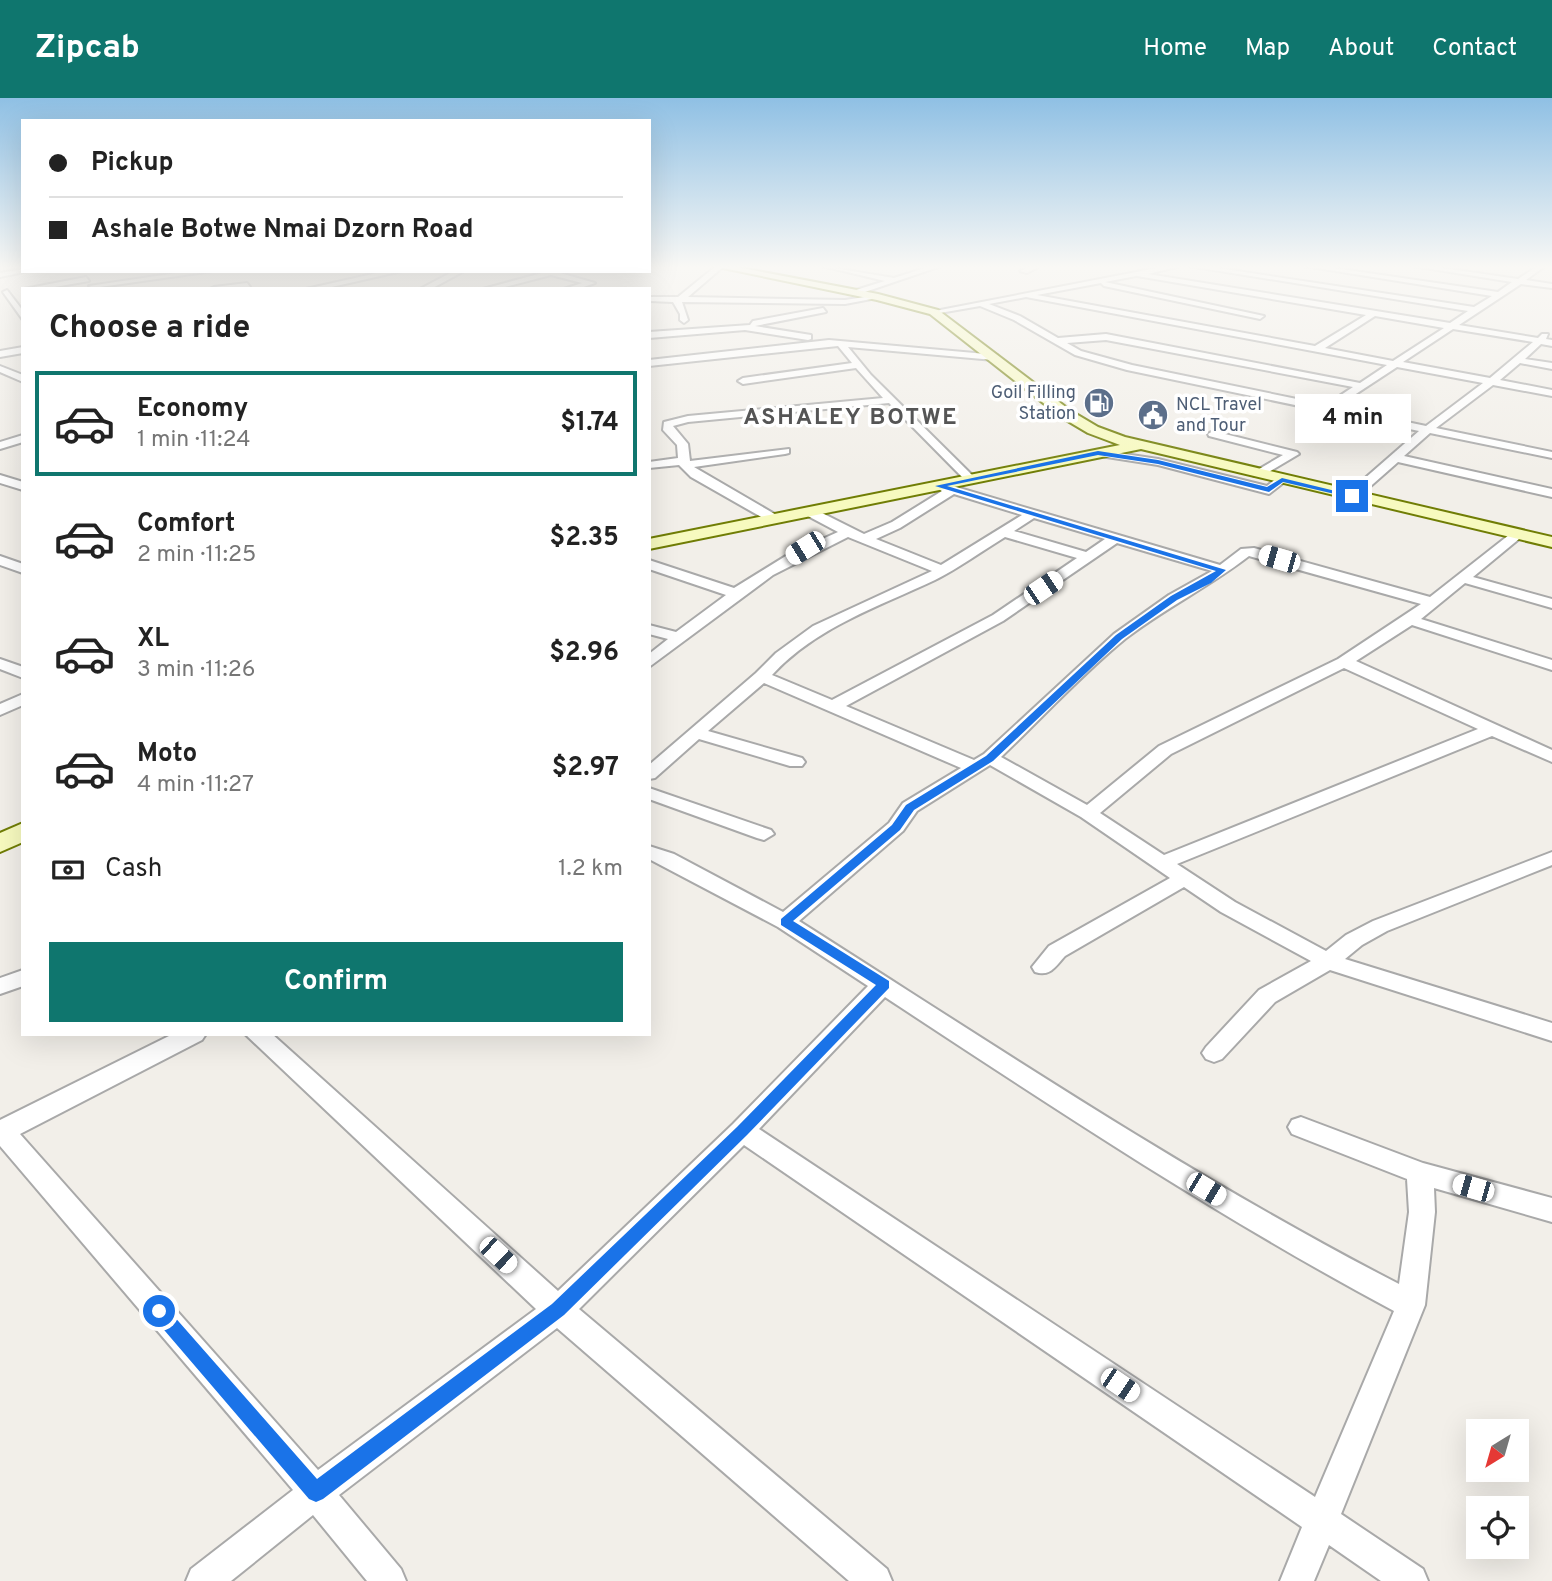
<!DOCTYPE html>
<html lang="en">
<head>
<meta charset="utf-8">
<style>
	body { margin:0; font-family:Overpass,sans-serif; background:#f2f2f2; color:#222; height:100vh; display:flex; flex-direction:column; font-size:26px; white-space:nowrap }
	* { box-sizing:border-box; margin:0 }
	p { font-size:23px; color:#767676 }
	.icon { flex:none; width:38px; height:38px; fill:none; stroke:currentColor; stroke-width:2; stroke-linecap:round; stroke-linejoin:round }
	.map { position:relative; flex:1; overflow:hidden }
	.side { position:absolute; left:21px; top:189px; width:630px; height:749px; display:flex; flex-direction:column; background:#fff; border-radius:0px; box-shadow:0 7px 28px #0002 }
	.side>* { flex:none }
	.guide { position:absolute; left:21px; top:21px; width:630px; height:154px; border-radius:0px; box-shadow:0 7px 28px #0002; display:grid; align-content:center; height:154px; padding:0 28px; background:#fff }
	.needle { width:46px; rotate:217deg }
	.controls { position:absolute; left:1466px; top:1321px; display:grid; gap:14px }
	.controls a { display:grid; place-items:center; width:63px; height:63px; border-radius:0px; background:#fff; box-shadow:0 7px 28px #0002; font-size:35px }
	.end { position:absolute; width:32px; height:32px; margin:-16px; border:9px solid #1a73e8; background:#fff; box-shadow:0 0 0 4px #fff }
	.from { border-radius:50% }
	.bubble { position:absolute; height:49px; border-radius:0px; background:#fff; box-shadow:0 7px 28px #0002; font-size:23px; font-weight:700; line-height:49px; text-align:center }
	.car { position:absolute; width:21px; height:42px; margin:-21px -10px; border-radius:9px; box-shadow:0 0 5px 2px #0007; background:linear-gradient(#fff 24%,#345 0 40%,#fff 0 76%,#345 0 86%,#fff 0) }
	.guide b { display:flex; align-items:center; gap:24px; height:66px; font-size:26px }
	.guide b+b { border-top:2px solid #e0e0e0 }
	.guide i { width:18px; height:18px; background:#222 }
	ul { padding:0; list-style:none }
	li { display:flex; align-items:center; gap:21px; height:105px; margin:0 14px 10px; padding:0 14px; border:4px solid transparent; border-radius:0px }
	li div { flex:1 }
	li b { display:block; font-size:26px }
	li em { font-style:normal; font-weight:700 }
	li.on { border-color:#0f766e }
	li>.icon { width:63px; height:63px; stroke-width:1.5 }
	h2 { padding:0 28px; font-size:32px; line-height:84px }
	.pay { display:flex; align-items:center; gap:18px; height:77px; padding:0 28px; font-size:26px }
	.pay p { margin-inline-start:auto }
	.cta { display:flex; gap:14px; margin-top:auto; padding:14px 28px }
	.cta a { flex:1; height:80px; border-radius:0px; background:#0f766e; color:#fff; font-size:28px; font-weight:700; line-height:80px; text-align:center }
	header { display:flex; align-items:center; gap:42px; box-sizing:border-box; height:98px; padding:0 35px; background:#0f766e; color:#fff }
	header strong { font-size:33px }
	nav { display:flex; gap:38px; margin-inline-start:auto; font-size:24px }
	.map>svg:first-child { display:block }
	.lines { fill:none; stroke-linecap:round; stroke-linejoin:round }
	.street-casing { stroke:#a9a9a9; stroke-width:4 }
	.secondary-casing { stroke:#707d05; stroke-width:4 }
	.street { fill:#fff; fill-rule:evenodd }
	.secondary { fill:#f7fabf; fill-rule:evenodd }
	.route { fill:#1a73e8 }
	.labels { text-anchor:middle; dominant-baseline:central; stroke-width:7; stroke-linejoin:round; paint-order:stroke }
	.far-service-label { font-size:18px; fill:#4e5e75; stroke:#fff; text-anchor:end }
	.far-district-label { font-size:23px; font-weight:bold; letter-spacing:2px; fill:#555; stroke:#fff }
</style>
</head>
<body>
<header>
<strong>Zipcab</strong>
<nav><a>Home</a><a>Map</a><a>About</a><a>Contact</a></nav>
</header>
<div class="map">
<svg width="1552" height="1483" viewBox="0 0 1552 1483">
	<rect width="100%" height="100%" fill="#f2efe9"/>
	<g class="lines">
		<g class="street-casing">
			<g id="street">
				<polygon points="716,168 724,168 688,199 845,202 878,197 882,199 845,206 682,204 688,222 684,225 680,222 680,216 673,204 649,203 649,199 678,199"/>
				<polygon points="822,168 894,180 931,168 941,168 859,196 856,192 885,183"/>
				<polygon points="1031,168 1040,168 1027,175 1020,173"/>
				<path d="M1167 168H1180L1148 176 1450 225 1468 213 1189 168H1205L1474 209 1492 198 1304 168H1320L1498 194 1512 184 1413 168H1429L1518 181 1538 168H1545L1526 182 1552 186V190L1521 186 1459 227 1538 240 1542 236H1548L1546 241 1552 242V248L1541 246 1525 261 1552 265V271L1520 265 1500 282 1552 292V298L1493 287 1436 330 1552 354V360L1430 335 1404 358 1552 391V399L1398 364 1356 401H1348V395L1419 333 1127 272 1075 257 1014 222 980 208 934 216 930 214ZM1136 178H1137L1366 217 1315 248 1037 197 1101 185 1104 188 1260 221 1264 218 1105 184ZM1026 199 1387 267 1360 285 1106 236 1058 240 1020 218 989 206ZM1375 218 1444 230 1393 263 1325 250ZM1453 231 1533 244 1490 280 1403 264ZM1106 242 1353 289 1326 307 1132 267 1081 253 1067 245ZM1397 269 1483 285 1426 328 1336 309Z"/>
				<polygon points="23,171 29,173 0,179 0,175"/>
				<polygon points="190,173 213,173 93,190 89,188"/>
				<polygon points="386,173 402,173 323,191 306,191"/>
				<polygon points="454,173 464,173 431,191 420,191"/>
				<polygon points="549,173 563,173 560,175 595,185 578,191 564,191 582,185 551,177 497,191 483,191"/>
				<polygon points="86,179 89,183 43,191 24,191"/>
				<polygon points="247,185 250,189 210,191 214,189"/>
				<polygon points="7,192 23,213 23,222 3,194"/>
				<polygon points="823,210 826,214 755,228 811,237 811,241 808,242 745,232 649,240 649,234 750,227 753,223"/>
				<polygon points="829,242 997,257 997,261 994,262 848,249 871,277 975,380 975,384 967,384 889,305 688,324 673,328 688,346 690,363 789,351 789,355 785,356 694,369 778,418 778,424 770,424 691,379 679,367 649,370 649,364 678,360 677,347 663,332 664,324 688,318 883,300 856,270 743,286 738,283 743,280 852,265 838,248 649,268 649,262"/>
				<polygon points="23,249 23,255 0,259 0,253"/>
				<polygon points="0,268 23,277 23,284 0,274"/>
				<polygon points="1213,333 1297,354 1299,356 1262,378 1254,378 1254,374 1283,357 1209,338 1208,336"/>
				<polygon points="23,337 23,344 0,351 0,344"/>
				<polygon points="1098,352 1158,361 1267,388 1277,380 1287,382 1269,396 1158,367 1094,357 1092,355"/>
				<polygon points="0,377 23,384 23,392 0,385"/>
				<path d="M939 384 1220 467 1241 451 1254 450 1430 499 1514 433H1524L1525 436 1473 479 1552 501V510L1465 485 1421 521 1552 562V572L1412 527 1356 563 1552 652V664L1492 638 1177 766 1235 804 1326 853 1346 837 1373 823 1552 754V767L1387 833 1362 847 1345 861 1552 925V943L1330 872 1275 904 1222 961 1214 964 1206 961 1202 955 1206 949 1259 892 1311 863 1221 814 1184 789 1065 858C1055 869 1050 879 1035 874L1032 869 1049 848 1170 780 1081 719 990 667 917 713 903 733 799 823C996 948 1191 1079 1399 1186L1409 1114 1407 1081 1292 1036 1288 1029 1292 1022 1301 1019 1423 1065 1552 1100V1124L1434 1090 1435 1114 1425 1207 1341 1416 1423 1471 1428 1483H1381L1329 1447 1314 1483H1280L1302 1429 744 1047 579 1211 887 1471 892 1483H849L557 1230 339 1397 401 1471 406 1483H367L313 1417 231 1483H186L191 1471 293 1392 0 1048V1022L173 936H206L202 942 20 1036 318 1372 536 1211 245 936H272L558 1193 733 1026 868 888 778 829 649 761V748L674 756 783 814 889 725 903 705 961 670 764 585 708 633 802 660 805 664 802 668H790L699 641 655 680 649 681V667L756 575 776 555 813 528 932 473 848 439 773 477 649 569V556L668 541 649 536V527L676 534 726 497 649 471V462L734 490 789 456 838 434 806 417V411H814L864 436 892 424 942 393 933 388ZM954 396 1022 417 941 467 876 441 900 430ZM1034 420 1105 441 1086 454 1014 433ZM1005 439 1077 460 993 517 832 602 772 577C816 529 878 509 935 482 959 470 982 453 1005 439ZM1117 445 1212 473 1169 497 1114 536 984 656 974 662 846 608 1003 523ZM1249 458 1421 506 1338 561 1159 648 1087 707 1001 659C1042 620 1081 577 1125 541 1165 510 1209 489 1249 458ZM1344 570 1478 631 1164 757 1100 715 1171 656ZM885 899C1052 1009 1218 1119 1394 1213L1315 1399 759 1031Z"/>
				<polygon points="0,458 23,466 23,475 0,467"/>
				<polygon points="0,561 23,569 23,580 0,571"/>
				<polygon points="23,596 23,607 0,617 0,606"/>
				<polygon points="649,690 771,732 774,736 764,742 757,740 649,701"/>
				<polygon points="23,872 23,888 0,896 0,880"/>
			</g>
		</g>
		<g class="secondary-casing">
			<g id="secondary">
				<polygon points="713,168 731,168 878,196 938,212 1071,313 1098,329 1125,339 1552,439 1552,449 1141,351 649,451 649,441 1120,347 1088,335 1061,319 930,216 877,202"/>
				<polygon points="23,725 23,744 0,754 0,735"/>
			</g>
		</g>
		<use href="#street" class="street"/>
		<use href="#secondary" class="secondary"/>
	</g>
	<linearGradient id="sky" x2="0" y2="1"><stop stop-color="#8fc0e4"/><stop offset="0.45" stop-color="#f9f8f5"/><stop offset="1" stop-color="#f9f8f5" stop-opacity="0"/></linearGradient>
	<rect width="1552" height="375" fill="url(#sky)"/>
	<polygon class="route" points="1098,353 1158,362 1267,389 1282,380 1356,398 1352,400 1283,384 1269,394 1158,366 1098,357 947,388 1226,472 1211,485 1177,502 1122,541 993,663 914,712 900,732 793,823 889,883 889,890 747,1037 564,1217 323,1401 316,1404 309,1401 153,1219 150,1213 153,1208 159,1205 165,1208 317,1381 552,1206 737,1029 876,887 781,827 781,821 892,727 906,707 986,658 1116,537 1171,498 1216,473 935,388"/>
	<defs>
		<g id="fuel-disc" transform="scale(1.575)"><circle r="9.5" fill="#5c6f8a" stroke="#fff"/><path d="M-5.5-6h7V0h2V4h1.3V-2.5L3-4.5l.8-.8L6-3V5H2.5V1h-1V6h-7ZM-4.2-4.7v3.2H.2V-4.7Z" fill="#fff"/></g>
		<g id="civic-disc" transform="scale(1.575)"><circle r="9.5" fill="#5c6f8a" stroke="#fff"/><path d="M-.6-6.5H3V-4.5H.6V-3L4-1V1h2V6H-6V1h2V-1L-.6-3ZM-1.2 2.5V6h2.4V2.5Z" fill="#fff"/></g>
	</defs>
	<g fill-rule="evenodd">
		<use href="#fuel-disc" x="1099" y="305"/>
		<use href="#civic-disc" x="1153" y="317"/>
	</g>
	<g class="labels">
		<g class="far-service-label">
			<text x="1076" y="295">Goil Filling<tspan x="1076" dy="21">Station</tspan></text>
			<text x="1176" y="307" text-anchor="start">NCL Travel<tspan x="1176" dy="21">and Tour</tspan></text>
		</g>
		<g class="far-district-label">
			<text x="851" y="320">ASHALEY BOTWE</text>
		</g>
	</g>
</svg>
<div class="controls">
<a><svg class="needle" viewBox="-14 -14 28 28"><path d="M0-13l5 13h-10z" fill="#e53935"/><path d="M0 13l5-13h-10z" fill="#767676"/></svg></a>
<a><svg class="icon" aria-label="locate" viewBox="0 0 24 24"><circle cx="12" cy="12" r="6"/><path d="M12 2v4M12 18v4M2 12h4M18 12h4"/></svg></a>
</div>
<i class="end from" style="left:159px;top:1213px"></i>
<i class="end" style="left:1352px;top:398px"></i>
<div class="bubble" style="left:1295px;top:296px;width:116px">4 min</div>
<i class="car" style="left:805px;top:450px;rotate:238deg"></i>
<i class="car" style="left:1279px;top:461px;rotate:286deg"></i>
<i class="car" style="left:1043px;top:490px;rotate:56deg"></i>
<i class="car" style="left:1473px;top:1090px;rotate:286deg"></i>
<i class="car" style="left:1206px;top:1091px;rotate:121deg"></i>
<i class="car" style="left:498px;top:1157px;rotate:133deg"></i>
<i class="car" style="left:1120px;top:1287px;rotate:124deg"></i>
<div class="guide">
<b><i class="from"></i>Pickup</b>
<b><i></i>Ashale Botwe Nmai Dzorn Road</b>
</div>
<section class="side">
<h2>Choose a ride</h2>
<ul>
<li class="on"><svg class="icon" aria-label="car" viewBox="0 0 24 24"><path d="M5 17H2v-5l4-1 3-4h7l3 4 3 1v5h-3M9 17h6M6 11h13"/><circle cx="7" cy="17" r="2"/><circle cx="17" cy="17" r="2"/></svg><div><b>Economy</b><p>1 min · 11:24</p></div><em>$1.74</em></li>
<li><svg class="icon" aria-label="car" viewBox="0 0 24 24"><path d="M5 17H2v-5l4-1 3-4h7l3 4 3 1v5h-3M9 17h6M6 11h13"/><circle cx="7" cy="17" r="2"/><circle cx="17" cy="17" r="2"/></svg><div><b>Comfort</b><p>2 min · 11:25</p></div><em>$2.35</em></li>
<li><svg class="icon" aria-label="car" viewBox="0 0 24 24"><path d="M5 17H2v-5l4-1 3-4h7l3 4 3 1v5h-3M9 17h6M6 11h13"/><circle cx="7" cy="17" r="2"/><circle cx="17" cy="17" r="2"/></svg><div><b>XL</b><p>3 min · 11:26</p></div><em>$2.96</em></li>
<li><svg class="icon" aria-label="car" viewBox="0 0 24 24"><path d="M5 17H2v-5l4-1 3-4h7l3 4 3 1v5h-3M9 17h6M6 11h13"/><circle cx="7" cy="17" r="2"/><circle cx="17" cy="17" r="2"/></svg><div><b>Moto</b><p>4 min · 11:27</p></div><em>$2.97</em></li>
</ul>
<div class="pay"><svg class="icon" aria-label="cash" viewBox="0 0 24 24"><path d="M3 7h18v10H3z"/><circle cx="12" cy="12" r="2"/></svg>Cash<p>1.2 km</p></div>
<div class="cta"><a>Confirm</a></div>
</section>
</div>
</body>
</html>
